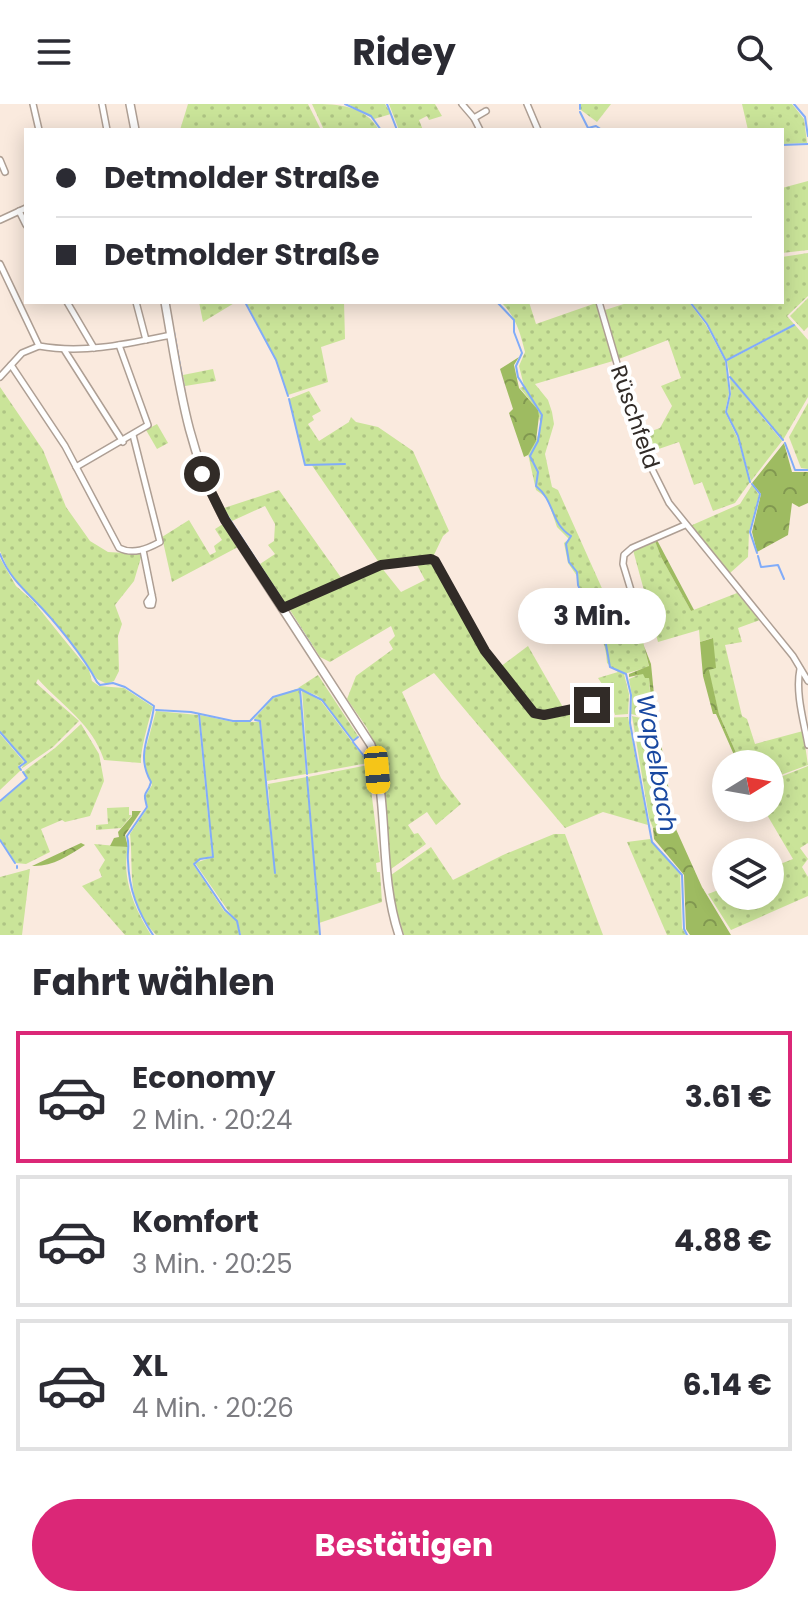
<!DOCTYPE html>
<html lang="de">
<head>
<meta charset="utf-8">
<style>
	body { margin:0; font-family:Poppins,sans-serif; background:#f2f2f3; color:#2b2b33; height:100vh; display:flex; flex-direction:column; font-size:30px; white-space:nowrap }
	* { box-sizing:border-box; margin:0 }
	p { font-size:26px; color:#7c7c81 }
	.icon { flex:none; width:44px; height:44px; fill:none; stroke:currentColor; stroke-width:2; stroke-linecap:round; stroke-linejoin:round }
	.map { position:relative; height:831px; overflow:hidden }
	.panel { display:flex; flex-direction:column; background:#fff; flex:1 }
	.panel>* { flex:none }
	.banner { position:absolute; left:24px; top:24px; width:760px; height:176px; border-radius:0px; box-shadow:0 4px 20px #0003; display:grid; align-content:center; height:176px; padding:0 32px; background:#fff }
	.needle { width:52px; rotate:79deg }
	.tools { position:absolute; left:712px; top:646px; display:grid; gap:16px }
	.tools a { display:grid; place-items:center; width:72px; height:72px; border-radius:50%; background:#fff; box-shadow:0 4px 20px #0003; font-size:40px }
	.end { position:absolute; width:36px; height:36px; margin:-18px; border:10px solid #312b27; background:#fff; box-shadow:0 0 0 4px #fff }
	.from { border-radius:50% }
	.bubble { position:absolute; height:56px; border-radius:28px; background:#fff; box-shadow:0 4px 20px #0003; font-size:26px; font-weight:700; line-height:56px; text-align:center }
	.car { position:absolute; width:24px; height:48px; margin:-24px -12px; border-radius:10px; box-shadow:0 0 6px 2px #0007; background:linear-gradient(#f5c518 24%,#345 0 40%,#f5c518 0 76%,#345 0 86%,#f5c518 0) }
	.banner b { display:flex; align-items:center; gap:28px; height:76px; font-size:30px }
	.banner b+b { border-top:2px solid #e1e1e2 }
	.banner i { width:20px; height:20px; background:#2b2b33 }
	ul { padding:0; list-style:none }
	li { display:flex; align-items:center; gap:24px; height:132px; margin:0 16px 12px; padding:0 16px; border:4px solid #e1e1e2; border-radius:0px }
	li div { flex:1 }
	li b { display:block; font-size:30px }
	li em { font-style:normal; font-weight:700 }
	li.active { border-color:#db2777 }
	li>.icon { width:72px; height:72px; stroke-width:1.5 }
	h2 { padding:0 32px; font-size:36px; line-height:96px }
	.cta { display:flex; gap:16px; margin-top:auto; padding:16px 32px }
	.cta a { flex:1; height:92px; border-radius:48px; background:#db2777; color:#fff; font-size:32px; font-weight:700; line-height:92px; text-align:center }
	header { display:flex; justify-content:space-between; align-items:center; height:104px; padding:0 32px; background:#fff; font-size:36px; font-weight:700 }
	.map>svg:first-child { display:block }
	.grass { fill:url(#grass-dots) }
	.forest { fill:url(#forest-crowns) }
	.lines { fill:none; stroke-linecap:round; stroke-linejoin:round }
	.stream { stroke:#81acf9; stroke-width:2 }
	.street-casing { stroke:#ae9f94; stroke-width:8 }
	.secondary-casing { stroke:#ae9f94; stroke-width:10 }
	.street { stroke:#fff; stroke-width:5 }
	.secondary { stroke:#fff; stroke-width:7 }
	.route { stroke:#312b27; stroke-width:10 }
	.labels { text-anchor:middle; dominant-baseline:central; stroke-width:8; stroke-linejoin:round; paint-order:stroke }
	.street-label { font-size:22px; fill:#312b27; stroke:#fff }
	.water-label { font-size:24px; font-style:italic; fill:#1948a0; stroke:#fff }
</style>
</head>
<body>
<header><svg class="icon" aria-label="menu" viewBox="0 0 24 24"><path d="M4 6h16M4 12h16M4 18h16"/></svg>Ridey<svg class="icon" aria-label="search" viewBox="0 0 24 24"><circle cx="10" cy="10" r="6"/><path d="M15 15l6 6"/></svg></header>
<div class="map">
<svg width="808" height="831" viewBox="0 0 808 831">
	<defs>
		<pattern id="grass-dots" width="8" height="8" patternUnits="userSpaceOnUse" patternTransform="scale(2)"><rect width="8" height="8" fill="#cae499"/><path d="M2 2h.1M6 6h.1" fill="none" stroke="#aec484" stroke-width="1.8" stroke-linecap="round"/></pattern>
		<pattern id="forest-crowns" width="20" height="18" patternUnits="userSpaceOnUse" patternTransform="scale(2)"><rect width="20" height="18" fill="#9ebb61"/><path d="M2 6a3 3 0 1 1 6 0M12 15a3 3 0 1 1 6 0" fill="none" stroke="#819850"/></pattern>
	</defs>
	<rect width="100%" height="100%" fill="#faeade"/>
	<g class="grass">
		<polygon points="188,0 308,0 321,26 180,26"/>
		<path d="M312 0C339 0 364 1 379 26H324Z"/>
		<polygon points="348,0 385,0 391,10 374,15"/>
		<polygon points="389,0 435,0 442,12 429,16 427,12 419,16 423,26 399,26"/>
		<polygon points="581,0 611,0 597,18 581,6"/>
		<polygon points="742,0 792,0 804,15 807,39 782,40 782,26 748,26"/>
		<polygon points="808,77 808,146 782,149 782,84"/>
		<polygon points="808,149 808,192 787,212 794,220 726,256 708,220 691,198 782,198 782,153"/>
		<polygon points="808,194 808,223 804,227 790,212"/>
		<polygon points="199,198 236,198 203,218"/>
		<polygon points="246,198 344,198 345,235 321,243 328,278 288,291 276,256"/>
		<path d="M501 198H529L536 220 596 199 613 257 535 280 548 296 552 308 554 320 545 350 552 383 558 386 613 509 635 503 649 563 624 570 629 590 628 610 615 611 608 589 598 574 618 568 607 559C606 540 602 531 587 520 585 506 576 484 577 472L568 459 564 439 569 435 557 423 547 394 536 386 528 350C548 319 542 310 520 284L524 282 519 262 525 248C520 228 516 213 501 198Z"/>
		<polygon points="630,198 689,198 706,221 725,257 729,289 725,308 737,333 750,378 735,399 713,407 702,378 694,381 679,338 647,349 640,331 660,324 672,302 661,282 681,274 668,236 619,255 605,206"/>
		<polygon points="795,221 808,236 808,293 783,336 730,272 727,257"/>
		<polygon points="213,265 216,277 185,282 183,271"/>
		<polygon points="730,274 782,337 751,377 738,332 727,308 731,290"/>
		<polygon points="0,283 43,346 66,403 90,437 108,448 142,450 134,477 115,501 122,520 118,532 119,567 114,577 107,580 97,575 60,525 18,479 8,465 0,447"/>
		<polygon points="309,287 321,307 312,312 314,316 308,320 319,337 349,318 351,313 356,318 378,323 413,347 449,427 443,432 433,453 380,460 311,360 345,360 305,360 289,295"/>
		<polygon points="808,299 808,365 801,364 789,333"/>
		<polygon points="157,320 168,339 157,345 146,326"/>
		<polygon points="752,381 759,391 749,428 748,453 730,469 690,422 740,400"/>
		<polygon points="279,386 342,475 285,499 260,460 275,450 268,441 274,437 275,420 265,402 232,417 224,404"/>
		<polygon points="189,416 210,451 216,448 214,442 222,436 215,425 223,420 238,443 172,478 162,433"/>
		<polygon points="655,437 661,453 691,507 737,489 760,516 738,524 742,538 725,541 742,612 747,615 755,640 803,627 808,661 770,675 770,660 741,660 719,610 708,565 712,534 700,538 699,526 658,538 633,446"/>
		<path d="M0 454 16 482 33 497 62 533 89 566 92 577 99 582 124 584 153 603C149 615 140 648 141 659L104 656C92 619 62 602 38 575L36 579 79 617 53 643 21 665 26 657 0 627Z"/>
		<polygon points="415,457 434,459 480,542 533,610 544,613 569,608 594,614 628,613 648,721 603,708 565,724 434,569 402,588 441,674 461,700 436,721 427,708 408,721 414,730 418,729 426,740 391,765 379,650 367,624 347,595 356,572 393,545 389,538 395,532 391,522 330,558 320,553 288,503 381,463 401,488 425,476"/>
		<polygon points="528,542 564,605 544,609 536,607 500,563"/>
		<polygon points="643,569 649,574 652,615 631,610 632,592 629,575"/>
		<polygon points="318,571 358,632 353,636 318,592 298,584"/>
		<polygon points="296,585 300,586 306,670 267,677 261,617 254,615 273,594"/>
		<polygon points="302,586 321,597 368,659 308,670"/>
		<path d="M156 607 198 611 212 752 199 755 193 760 224 807 234 815 195 759 213 753 200 611 233 618H260L275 769 268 680 307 673 319 831H241L237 816 240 831H156C125 798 134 768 130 730L148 703 144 694 152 681 146 667 144 651Z"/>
		<polygon points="632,612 649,616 656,621 672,720 653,724 649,714"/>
		<polygon points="81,620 99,650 104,677 90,712 65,718 62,716 41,725 50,748 26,760 16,759 0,735 0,698 28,674 23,668 55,644"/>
		<polygon points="0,630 24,658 18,662 21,666 0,686"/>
		<polygon points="368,661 380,758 376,759 377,768 380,768 382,798 319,819 308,673"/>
		<polygon points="808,662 808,739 800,744 808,755 802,763 808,773 808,792 731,826 708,790 726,783 726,792 770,792 770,764 793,755 763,704 770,704 770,677"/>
		<polygon points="129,703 129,711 132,711 121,724 96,726 96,721 108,720 107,704"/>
		<polygon points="554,730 565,730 603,831 404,831 394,799 391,771 431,743 453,776 503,751"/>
		<polygon points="650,735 680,770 682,824 686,831 667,831 627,738"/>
		<path d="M94 740 128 743C121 775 135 805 151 831H125L82 782 102 773 99 766 105 756Z"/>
		<polygon points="30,765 22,831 0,831 0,773"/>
	</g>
	<g class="forest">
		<polygon points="519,253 514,261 519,284 538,306 539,312 536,337 528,351 524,353 509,309 513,305 500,265"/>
		<polygon points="784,339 792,368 808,368 808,399 799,403 792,399 788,431 757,448 752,428 761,390 752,379"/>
		<polygon points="657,436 694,506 691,507 661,453 655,437"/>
		<polygon points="713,534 716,564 709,566 719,610 741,660 738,660 716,610 713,610 703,572 700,538"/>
		<polygon points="644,542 651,560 656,611 653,614 649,574 645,574 643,570 629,573 629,570 649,562"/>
		<polygon points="649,616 658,621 675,723 702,783 731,831 690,831 686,825 684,771 654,735 653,724 672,719 656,621"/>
		<polygon points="132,707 141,707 125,731 128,743 110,742 114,734 119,733 118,728 132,712"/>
		<path d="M81 739 85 741C68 752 52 763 32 762Z"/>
	</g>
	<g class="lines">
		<g class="stream">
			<polyline points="345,0 371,12 381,26"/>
			<polyline points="387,0 397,26"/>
			<polyline points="580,0 580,5"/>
			<polyline points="794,0 805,13 808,32"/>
			<polyline points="580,8 588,24 596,22 602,26"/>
			<polyline points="782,41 808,40"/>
			<polyline points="245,198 276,256 288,292"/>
			<path d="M497 198 514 216V228L522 249 516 262 518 273 542 311 538 337 530 352 538 368 536 382C555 397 550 419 571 432L566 440 569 458 577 468 578 481 586 501 588 519 605 535 610 563 626 570 631 591 630 619 652 738 682 771 684 825 687 831"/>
			<polyline points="690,198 707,220 726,257 730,290 726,308 738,332 750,378"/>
			<polyline points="174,228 185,290"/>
			<polyline points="727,256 794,221"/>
			<polyline points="730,273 783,336"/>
			<polyline points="289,295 305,361 345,360"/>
			<polyline points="785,339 795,366 808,366"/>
			<polyline points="752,380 760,390 750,428 757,449"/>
			<polyline points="223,405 284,499"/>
			<path d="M0 450C8 470 19 481 34 496 54 516 84 553 97 578L100 581 113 579 125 583 154 602C151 631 135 650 151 678 147 693 142 684 147 703L127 732C130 742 127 747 128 757 129 786 138 808 153 831"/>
			<polyline points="758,452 761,463 778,461 784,475"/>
			<polyline points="287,505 311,541"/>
			<polyline points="300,585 322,596 353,637 358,633"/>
			<polyline points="156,606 191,608 233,617 250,617 273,593 300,585 307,670"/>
			<polyline points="199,610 213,753 200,755 194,760 225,806 237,817 240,831"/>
			<polyline points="255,616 260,617 275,769"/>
			<polyline points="0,628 26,658 19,663 21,666"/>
			<polyline points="353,638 367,656"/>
			<polyline points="307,673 320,831"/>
			<polyline points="0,697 27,674 23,668"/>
			<polyline points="0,736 15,759"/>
			<polyline points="17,762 17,764"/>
		</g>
		<g class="street-casing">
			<g id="street">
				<polyline points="33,0 39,26"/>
				<polyline points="102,0 107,26"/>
				<polyline points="462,0 474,14 480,26"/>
				<polyline points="527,0 538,26"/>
				<polyline points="474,14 486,7"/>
				<polyline points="0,56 5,68"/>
				<polyline points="19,107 26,121"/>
				<polyline points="0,116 26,104"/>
				<path d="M0 160 39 242C84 250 127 240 171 231"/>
				<polyline points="67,198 94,244"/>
				<polyline points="136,198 146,236"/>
				<polyline points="599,198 642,345 669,399 793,552 808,577"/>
				<polyline points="65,247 123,338"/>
				<path d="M11 261 65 342 119 444C133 451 147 445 160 438L133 331"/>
				<polyline points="0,273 22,249 39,242"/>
				<polyline points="76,363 148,321 119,241"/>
				<polyline points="143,446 153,496 152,501 148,501 147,498 152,491"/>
				<polyline points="636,503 623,460 624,451 632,444 685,421"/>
				<polyline points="283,504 381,461 431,455 435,457 485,547 534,609 544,611 592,601"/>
				<path d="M800 565C795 589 804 618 808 641"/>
			</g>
		</g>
		<g class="secondary-casing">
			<g id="secondary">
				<polyline points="130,0 135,26"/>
				<path d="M165 198C179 276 186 345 225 416L371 641C390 700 378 769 399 831"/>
			</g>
		</g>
		<use href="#street" class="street"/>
		<use href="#secondary" class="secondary"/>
	</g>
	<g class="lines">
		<polyline class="route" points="202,370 225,416 283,504 381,461 431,455 435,457 485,547 534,609 544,611 592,601"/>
	</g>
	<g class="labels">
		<g class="street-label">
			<text transform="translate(635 313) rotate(71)">Rüschfeld</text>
		</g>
		<g class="water-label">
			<text transform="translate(657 659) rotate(80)">Wapelbach</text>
		</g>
	</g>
</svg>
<div class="tools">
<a><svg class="needle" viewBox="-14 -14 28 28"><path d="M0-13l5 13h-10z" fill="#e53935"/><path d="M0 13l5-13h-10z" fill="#7c7c81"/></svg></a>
<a><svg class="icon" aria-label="layers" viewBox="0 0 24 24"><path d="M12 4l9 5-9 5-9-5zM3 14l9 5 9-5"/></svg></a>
</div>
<i class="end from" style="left:202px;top:370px"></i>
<i class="end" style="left:592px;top:601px"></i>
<div class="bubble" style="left:518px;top:484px;width:148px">3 Min.</div>
<i class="car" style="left:377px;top:666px;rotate:175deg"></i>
<div class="banner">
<b><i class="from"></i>Detmolder Straße</b>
<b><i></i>Detmolder Straße</b>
</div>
</div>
<section class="panel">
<h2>Fahrt wählen</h2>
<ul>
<li class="active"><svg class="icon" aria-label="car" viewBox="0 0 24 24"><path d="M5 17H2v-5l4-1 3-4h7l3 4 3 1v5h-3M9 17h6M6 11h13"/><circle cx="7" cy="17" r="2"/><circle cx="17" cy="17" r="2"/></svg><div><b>Economy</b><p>2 Min. · 20:24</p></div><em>3.61 €</em></li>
<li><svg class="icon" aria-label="car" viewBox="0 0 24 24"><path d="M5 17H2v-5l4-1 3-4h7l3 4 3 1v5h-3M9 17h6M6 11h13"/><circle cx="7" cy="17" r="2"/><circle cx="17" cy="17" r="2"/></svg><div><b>Komfort</b><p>3 Min. · 20:25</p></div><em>4.88 €</em></li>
<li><svg class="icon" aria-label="car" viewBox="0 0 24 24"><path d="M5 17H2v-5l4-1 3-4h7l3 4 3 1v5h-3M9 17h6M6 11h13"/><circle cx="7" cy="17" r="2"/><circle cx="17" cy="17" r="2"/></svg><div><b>XL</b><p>4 Min. · 20:26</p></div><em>6.14 €</em></li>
</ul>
<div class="cta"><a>Bestätigen</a></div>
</section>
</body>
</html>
